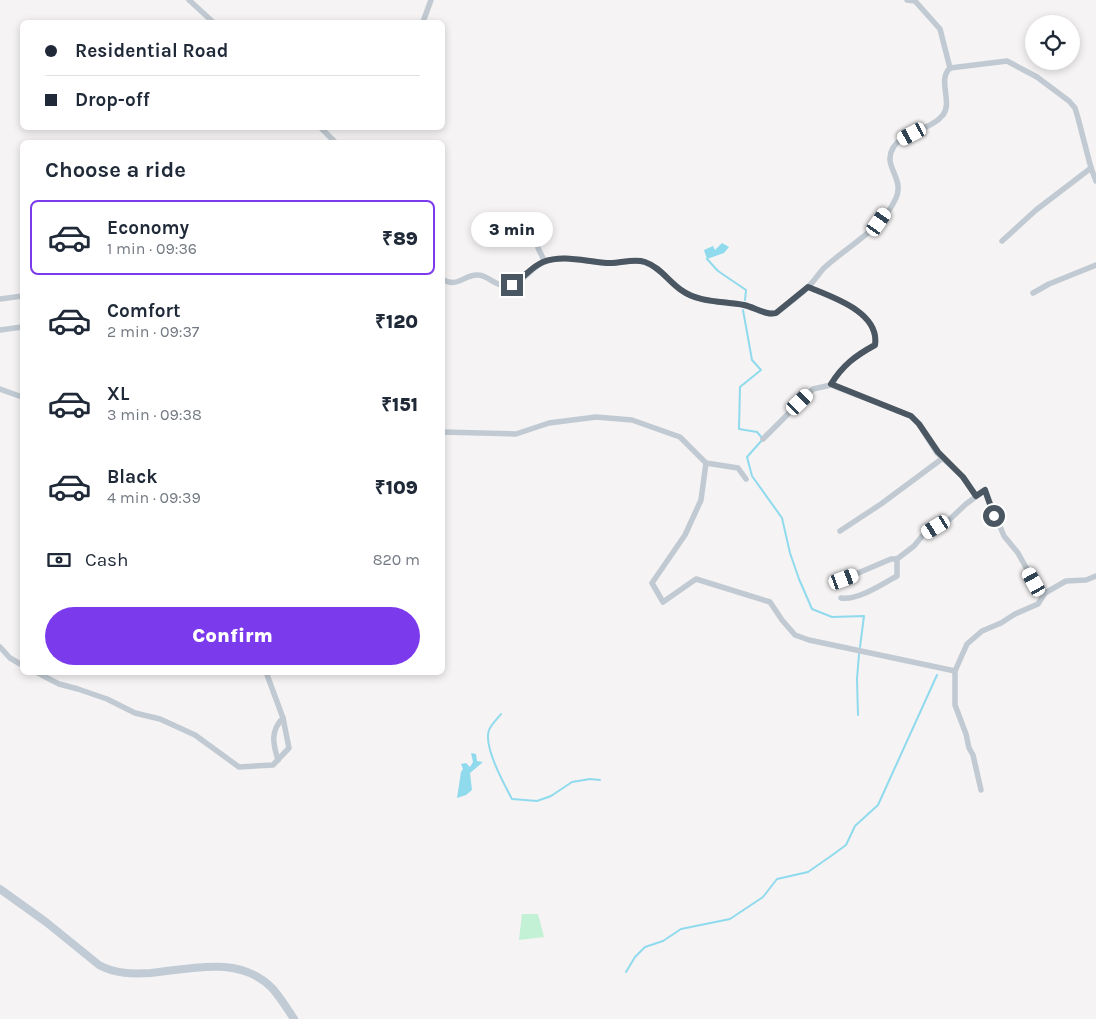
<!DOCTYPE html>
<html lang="en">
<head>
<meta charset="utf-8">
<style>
	body { margin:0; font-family:Karla,sans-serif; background:#f2f2f3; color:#1f2937; height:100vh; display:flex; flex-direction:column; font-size:19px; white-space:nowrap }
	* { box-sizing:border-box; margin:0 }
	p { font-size:16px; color:#747a83 }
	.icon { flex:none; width:28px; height:28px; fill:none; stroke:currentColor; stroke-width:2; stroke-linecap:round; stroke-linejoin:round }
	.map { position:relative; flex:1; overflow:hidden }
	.details { position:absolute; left:20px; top:140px; width:425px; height:535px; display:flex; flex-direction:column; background:#fff; border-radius:8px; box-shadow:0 2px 8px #0003 }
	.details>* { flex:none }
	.hud { position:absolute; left:20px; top:20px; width:425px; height:110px; border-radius:8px; box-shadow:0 2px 8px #0003; display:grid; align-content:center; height:110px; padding:0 25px; background:#fff }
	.fabs { position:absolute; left:1025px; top:15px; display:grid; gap:10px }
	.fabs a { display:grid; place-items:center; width:55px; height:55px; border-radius:50%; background:#fff; box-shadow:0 2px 8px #0003; font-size:25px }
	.end { position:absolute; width:22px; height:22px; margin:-11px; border:6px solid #4a5661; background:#fff; box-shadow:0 0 0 2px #fff }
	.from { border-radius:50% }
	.bubble { position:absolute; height:35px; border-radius:18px; background:#fff; box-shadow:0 2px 8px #0003; font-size:16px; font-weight:800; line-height:35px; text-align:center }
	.car { position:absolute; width:15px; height:30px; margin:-15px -8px; border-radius:6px; box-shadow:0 0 4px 1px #0007; background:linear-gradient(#fff 24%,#345 0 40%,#fff 0 76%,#345 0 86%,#fff 0) }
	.hud b { display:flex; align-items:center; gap:18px; height:48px; font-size:19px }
	.hud b+b { border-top:1px solid #e0e1e3 }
	.hud i { width:12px; height:12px; background:#1f2937 }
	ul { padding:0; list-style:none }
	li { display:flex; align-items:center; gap:15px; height:75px; margin:0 10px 8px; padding:0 15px; border:2px solid transparent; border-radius:8px }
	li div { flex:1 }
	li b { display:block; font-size:19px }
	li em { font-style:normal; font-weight:800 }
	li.current { border-color:#7c3aed }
	li>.icon { width:45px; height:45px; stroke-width:1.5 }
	h2 { padding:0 25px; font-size:22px; line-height:60px }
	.pay { display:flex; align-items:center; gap:12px; height:55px; padding:0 25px; font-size:19px }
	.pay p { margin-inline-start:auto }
	.button { display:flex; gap:10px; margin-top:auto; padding:10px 25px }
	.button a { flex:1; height:58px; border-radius:30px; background:#7c3aed; color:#fff; font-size:20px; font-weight:800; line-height:58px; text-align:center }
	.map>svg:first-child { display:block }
	.green { fill:#c3f1d5 }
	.water { fill:#90daee }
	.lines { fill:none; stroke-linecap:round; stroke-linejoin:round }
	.stream { stroke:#90daee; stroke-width:2 }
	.street { stroke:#c1cad2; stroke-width:5.5 }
	.secondary { stroke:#c1cbd6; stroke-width:8 }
	.route { stroke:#4a5661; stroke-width:6 }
</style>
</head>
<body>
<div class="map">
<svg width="1096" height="1019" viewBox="0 0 1096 1019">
	<rect width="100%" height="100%" fill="#f5f3f3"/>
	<polygon class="green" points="522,914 538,914 544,937 519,940"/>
	<g class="water">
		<polygon points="722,243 729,247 724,253 707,259 704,250 713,246 715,250"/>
		<polygon points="471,753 476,754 477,761 483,762 470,773 472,790 466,795 457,798 461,772 463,769 461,764 466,763 470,767 473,762"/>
	</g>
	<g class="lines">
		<g class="stream">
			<polyline points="707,259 718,271 746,290 745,300"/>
			<polyline points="743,310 752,360 761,370 740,387 739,429 757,432 763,439 747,457 752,476 782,518 790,553 799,579 812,609 832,617 864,616 860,647"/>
			<path d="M501 714C497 719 491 725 489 730 483 746 504 784 512 799L537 801 551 796 572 782 590 779 600 780"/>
			<polyline points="858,715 857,679 859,654"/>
			<polyline points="626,972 635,957 645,947 663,941 681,929 730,919 763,897 777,879 808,872 831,856 846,845 855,826 878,805 937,675"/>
		</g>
		<g class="street">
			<polyline points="189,0 213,22"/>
			<polyline points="907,0 915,1 940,29 950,68 1007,61 1037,77 1069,101 1075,108 1078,118 1091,168 1096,181"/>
			<polyline points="423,22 431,0"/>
			<polyline points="321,128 335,142"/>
			<polyline points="537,221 538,248 545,262"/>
			<polyline points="1002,241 1036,210 1091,168"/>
			<path d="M442 279C458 289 464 274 478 275 488 275 495 286 506 286 520 287 531 267 544 262 565 254 586 262 608 263 617 264 625 261 634 261 658 260 671 286 691 296 707 303 730 301 747 306 756 308 767 316 776 313 787 305 799 296 808 287 814 281 818 275 823 269 847 246 882 230 896 198 905 178 882 166 893 148 904 130 930 131 943 115 953 102 937 80 950 68"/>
			<path d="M808 287C832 297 880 312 875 345 855 356 843 365 831 385"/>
			<polyline points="1033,293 1049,284 1096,265"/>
			<polyline points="0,299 22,296"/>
			<polyline points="0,330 22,327"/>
			<polyline points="0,389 22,397"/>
			<polyline points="442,432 516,434 549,423 596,417 632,420 680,437 706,463 701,500 685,535 652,583 663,602 696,579 770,602 782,620 795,635 809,640 955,671 967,644 982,631 1001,623 1015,614 1038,604 1045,593 1066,581 1086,580 1096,576"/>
			<polyline points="763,439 813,389 831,385 911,416 919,424 937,453 963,477 976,496"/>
			<polyline points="706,463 738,468 746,479"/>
			<polyline points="840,531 881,504 943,458"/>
			<polyline points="844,579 891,559 897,559"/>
			<path d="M841 598C857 601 883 584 897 576V559L914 546 923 535 949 520 966 504 985 490 1004 536 1018 553 1034 582 1045 593"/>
			<polyline points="0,647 10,658 22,665"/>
			<polyline points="955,671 955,705 966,734 969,748 973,755 981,790"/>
			<polyline points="36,672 59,684 78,689 107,699 135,713 160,719 195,735 239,767 273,765 289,748 283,718 266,672"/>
			<path d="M278 760C273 744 270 731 283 718"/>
		</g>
		<path class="secondary" d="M0 889 46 922 99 965C115 974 133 974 151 973 190 969 240 955 272 988 280 997 287 1008 294 1019"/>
	</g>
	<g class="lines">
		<path class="route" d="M512 285C524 278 531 267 543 262 564 254 586 262 607 263 620 264 633 258 645 262 660 267 669 282 681 290 699 303 723 301 744 305 754 307 767 316 776 313L808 287C832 297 880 312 875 345 855 356 843 365 831 384L911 416 919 424 938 452 963 477 976 496 985 490 994 516"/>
	</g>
</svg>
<div class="fabs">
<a><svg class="icon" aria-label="locate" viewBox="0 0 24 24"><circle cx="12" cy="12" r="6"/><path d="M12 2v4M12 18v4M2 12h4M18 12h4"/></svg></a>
</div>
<i class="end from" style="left:994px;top:516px"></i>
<i class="end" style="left:512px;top:285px"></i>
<div class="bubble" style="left:471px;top:212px;width:82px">3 min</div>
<i class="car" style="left:912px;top:134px;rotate:242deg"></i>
<i class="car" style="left:879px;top:222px;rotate:35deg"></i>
<i class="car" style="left:800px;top:402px;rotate:46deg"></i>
<i class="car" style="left:936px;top:527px;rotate:239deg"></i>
<i class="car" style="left:844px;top:579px;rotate:70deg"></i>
<i class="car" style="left:1034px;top:582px;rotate:331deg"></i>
<div class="hud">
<b><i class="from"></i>Residential Road</b>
<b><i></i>Drop-off</b>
</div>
<section class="details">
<h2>Choose a ride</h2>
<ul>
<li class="current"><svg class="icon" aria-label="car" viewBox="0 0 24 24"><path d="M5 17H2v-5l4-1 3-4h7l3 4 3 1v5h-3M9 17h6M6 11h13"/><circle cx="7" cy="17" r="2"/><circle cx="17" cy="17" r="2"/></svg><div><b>Economy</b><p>1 min · 09:36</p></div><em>₹89</em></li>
<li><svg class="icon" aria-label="car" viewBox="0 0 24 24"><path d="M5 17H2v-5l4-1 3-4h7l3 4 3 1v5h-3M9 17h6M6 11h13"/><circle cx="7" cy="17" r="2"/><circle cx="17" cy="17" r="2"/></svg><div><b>Comfort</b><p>2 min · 09:37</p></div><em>₹120</em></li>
<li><svg class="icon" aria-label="car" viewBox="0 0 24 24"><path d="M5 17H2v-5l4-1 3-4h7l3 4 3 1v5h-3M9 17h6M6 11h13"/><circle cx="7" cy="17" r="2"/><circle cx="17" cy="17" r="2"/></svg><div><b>XL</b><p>3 min · 09:38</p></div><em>₹151</em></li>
<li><svg class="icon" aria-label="car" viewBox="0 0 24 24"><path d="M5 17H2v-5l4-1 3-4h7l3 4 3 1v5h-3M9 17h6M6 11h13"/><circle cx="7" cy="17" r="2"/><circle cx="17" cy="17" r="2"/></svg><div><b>Black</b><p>4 min · 09:39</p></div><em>₹109</em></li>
</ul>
<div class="pay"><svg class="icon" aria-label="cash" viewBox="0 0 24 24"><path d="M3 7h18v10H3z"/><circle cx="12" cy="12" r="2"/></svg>Cash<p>820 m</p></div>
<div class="button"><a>Confirm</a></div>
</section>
</div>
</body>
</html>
